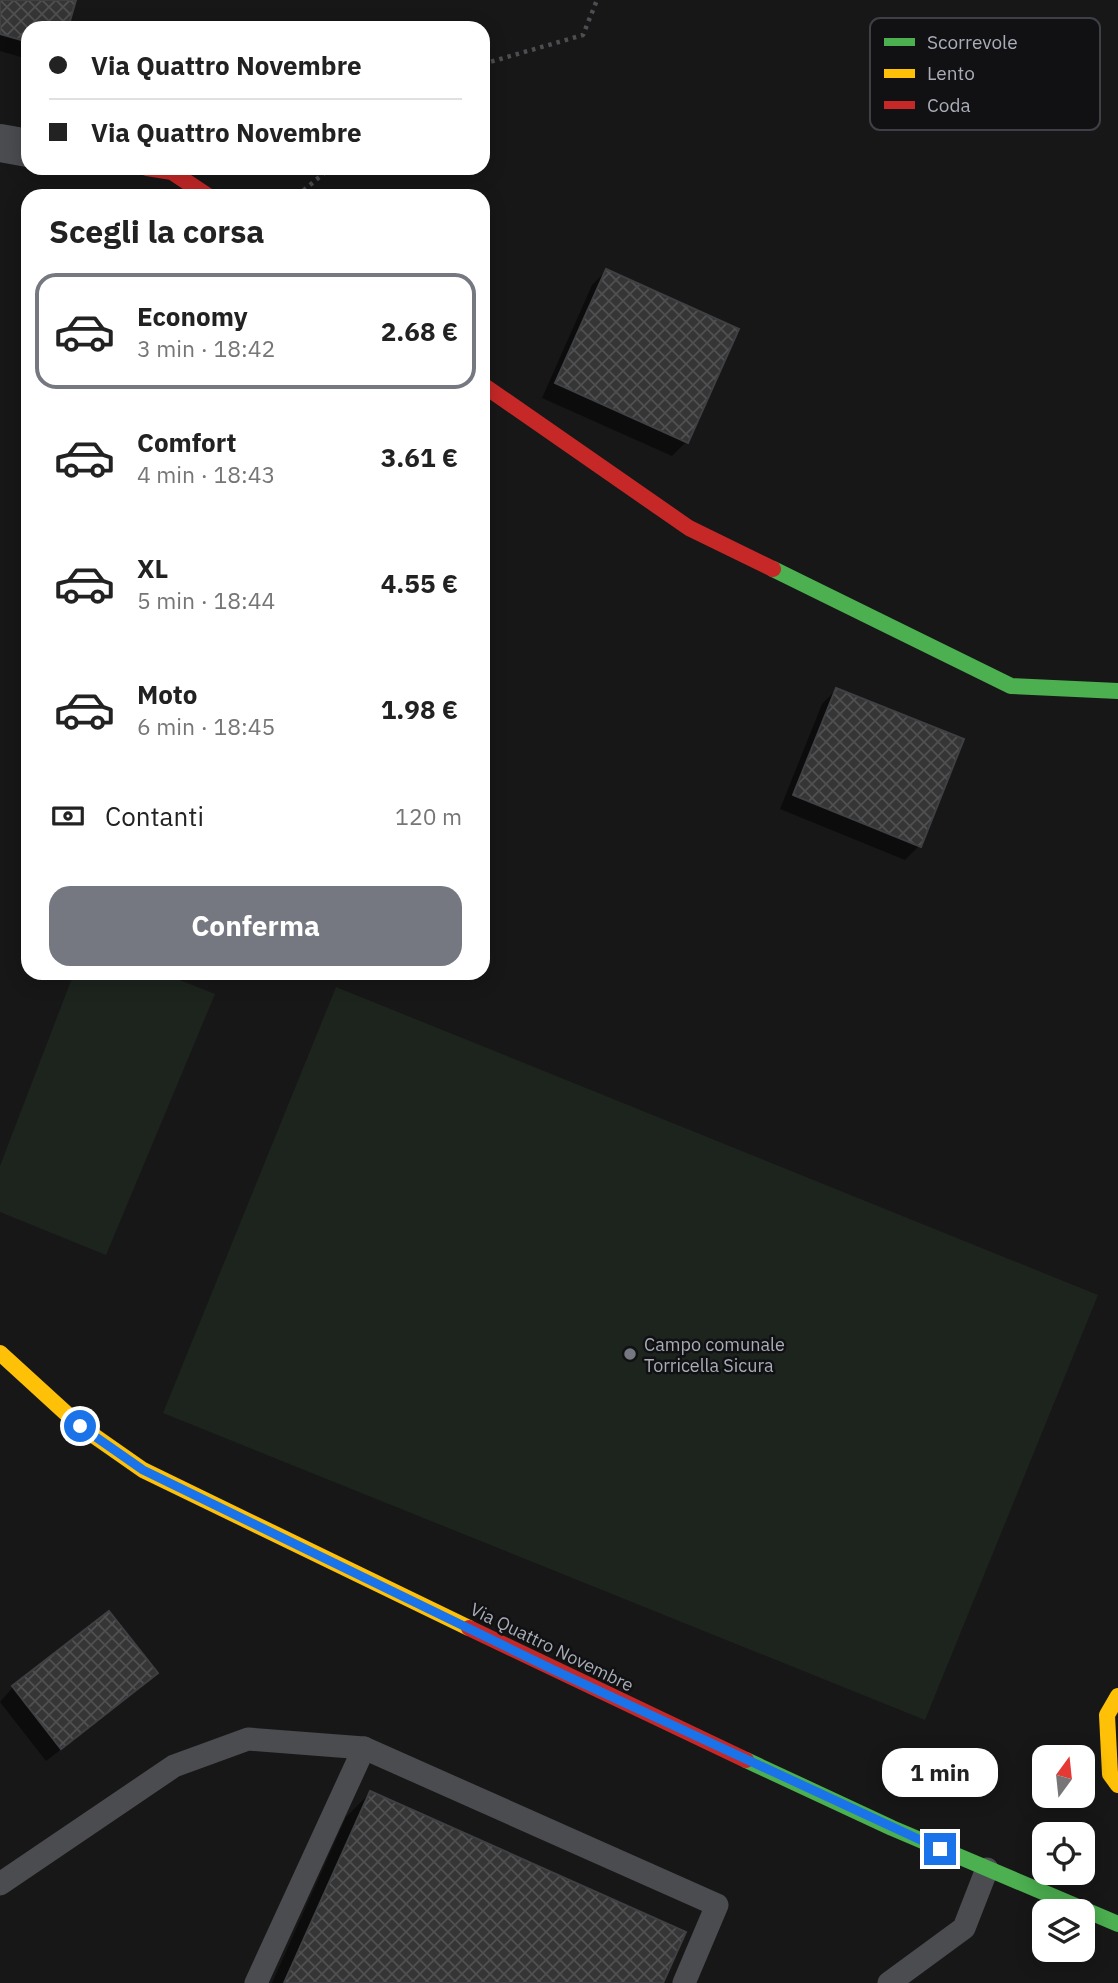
<!DOCTYPE html>
<html lang="it">
<head>
<meta charset="utf-8">
<style>
	body { margin:0; font-family:"IBM Plex Sans",sans-serif; background:#f6f6f6; color:#222; height:100vh; display:flex; flex-direction:column; font-size:26px; white-space:nowrap }
	* { box-sizing:border-box; margin:0 }
	p { font-size:23px; color:#767676 }
	.icon { flex:none; width:38px; height:38px; fill:none; stroke:currentColor; stroke-width:2; stroke-linecap:round; stroke-linejoin:round }
	.map { position:relative; flex:1; overflow:hidden }
	.sheet { position:absolute; left:21px; top:189px; width:469px; height:791px; display:flex; flex-direction:column; background:#fff; border-radius:21px; box-shadow:0 4px 18px #0003 }
	.sheet>* { flex:none }
	.hud { position:absolute; left:21px; top:21px; width:469px; height:154px; border-radius:21px; box-shadow:0 4px 18px #0003; display:grid; align-content:center; height:154px; padding:0 28px; background:#fff }
	.needle { width:46px; rotate:15deg }
	.tools { position:absolute; left:1032px; top:1745px; display:grid; gap:14px }
	.tools a { display:grid; place-items:center; width:63px; height:63px; border-radius:14px; background:#fff; box-shadow:0 4px 18px #0003; font-size:35px }
	.end { position:absolute; width:32px; height:32px; margin:-16px; border:9px solid #1a73e8; background:#fff; box-shadow:0 0 0 4px #fff }
	.from { border-radius:50% }
	.bubble { position:absolute; height:49px; border-radius:21px; background:#fff; box-shadow:0 4px 18px #0003; font-size:23px; font-weight:700; line-height:49px; text-align:center }
	.hud b { display:flex; align-items:center; gap:24px; height:66px; font-size:26px }
	.hud b+b { border-top:2px solid #e0e0e0 }
	.hud i { width:18px; height:18px; background:#222 }
	ul { padding:0; list-style:none }
	li { display:flex; align-items:center; gap:21px; height:116px; margin:0 14px 10px; padding:0 14px; border:4px solid transparent; border-radius:21px }
	li div { flex:1 }
	li b { display:block; font-size:26px }
	li em { font-style:normal; font-weight:700 }
	li.selected { border-color:#757880 }
	li>.icon { width:63px; height:63px; stroke-width:1.5 }
	h2 { padding:0 28px; font-size:32px; line-height:84px }
	.pay { display:flex; align-items:center; gap:18px; height:77px; padding:0 28px; font-size:26px }
	.pay p { margin-inline-start:auto }
	.action { display:flex; gap:14px; margin-top:auto; padding:14px 28px }
	.action a { flex:1; height:80px; border-radius:21px; background:#757880; color:#fff; font-size:28px; font-weight:700; line-height:80px; text-align:center }
	.map>svg:first-child { display:block }
	.green { fill:#1d241e }
	.shadow { fill:#0007 }
	.building { fill:url(#building-cross-hatch); stroke:#3f4043; stroke-width:2 }
	.lines { fill:none; stroke-linecap:round; stroke-linejoin:round }
	.path { stroke:#4d4e52; stroke-width:4.5; stroke-dasharray:3.5 5; stroke-linecap:butt }
	.lane { stroke:#4b4c50; stroke-width:23 }
	.street { stroke:#4b4c50; stroke-width:38 }
	.fast { stroke:#4caf50; stroke-width:16 }
	.slow { stroke:#ffc107; stroke-width:16 }
	.jam { stroke:#c62828; stroke-width:16 }
	.route { stroke:#1a73e8; stroke-width:9 }
	.poi-dot { fill:#757880; stroke:#111113; stroke-width:2.5 }
	.labels { text-anchor:middle; dominant-baseline:central; stroke-width:5; stroke-linejoin:round; paint-order:stroke }
	.poi-label { font-size:18px; fill:#a8adb8; stroke:#111113; text-anchor:start }
	.street-label { font-size:18px; fill:#a8adb8; stroke:#111113 }
	.key { fill:#111113; stroke:#3e4045; stroke-width:2 }
	.key-label { font-size:19px; fill:#a8adb8 }
</style>
</head>
<body>
<div class="map">
<svg width="1118" height="1983" viewBox="0 0 1118 1983">
	<defs>
		<pattern id="building-cross-hatch" width="8" height="8" patternUnits="userSpaceOnUse" patternTransform="scale(1.75)"><rect width="8" height="8" fill="#353536"/><path d="M0 0l8 8M0 8l8-8" fill="none" stroke="#4f5051"/></pattern>
	</defs>
	<rect width="100%" height="100%" fill="#171717"/>
	<g class="green">
		<polygon points="74,973 162,973 215,994 106,1255 0,1212 0,1166"/>
		<polygon points="336,987 1098,1295 925,1720 163,1413"/>
	</g>
	<g class="shadow">
		<polygon points="0,0 74,0 67,28 28,28 28,59 0,51"/>
		<polygon points="606,271 686,442 672,456 542,398 592,285"/>
		<polygon points="836,690 919,846 905,860 780,809 822,704"/>
		<polygon points="155,1673 142,1687 46,1761 0,1702 13,1687"/>
		<polygon points="370,1793 661,1983 272,1983 346,1817"/>
	</g>
	<g class="building">
		<polygon points="0,0 76,0 68,28 28,28 28,42 0,34"/>
		<polygon points="606,269 739,329 688,443 555,383"/>
		<polygon points="836,688 964,739 921,847 793,795"/>
		<polygon points="109,1611 158,1673 61,1749 12,1686"/>
		<polygon points="370,1791 686,1932 663,1983 284,1983"/>
	</g>
	<g class="lines">
		<g class="path">
			<polyline points="483,64 583,35 597,0"/>
			<polyline points="297,196 330,168"/>
		</g>
		<g class="lane">
			<polyline points="0,1884 174,1766 248,1739 364,1748 717,1905 684,1983"/>
			<polyline points="256,1983 364,1748"/>
			<polyline points="889,1983 964,1928 987,1869"/>
		</g>
		<polyline class="street" points="0,143 28,148"/>
		<g class="fast">
			<polyline points="773,569 1011,686 1118,691"/>
			<polyline points="746,1760 892,1828 1118,1924"/>
		</g>
		<g class="slow">
			<polyline points="0,1353 80,1426 143,1470 469,1628"/>
			<polyline points="1118,1696 1107,1715 1110,1774 1118,1785"/>
		</g>
		<g class="jam">
			<polyline points="147,168 172,172 208,196"/>
			<polyline points="483,385 689,528 773,569"/>
			<polyline points="469,1628 746,1760"/>
		</g>
	</g>
	<g class="lines">
		<polyline class="route" points="80,1426 143,1470 556,1671 940,1849"/>
	</g>
	<circle class="poi-dot" cx="630" cy="1354" r="7"/>
	<g class="labels">
		<g class="poi-label">
			<text x="644" y="1344">Campo comunale<tspan x="644" dy="21">Torricella Sicura</tspan></text>
		</g>
		<g class="street-label">
			<text transform="translate(552 1647) rotate(26)">Via Quattro Novembre</text>
		</g>
	</g>
	<rect x="870" y="18" width="230" height="112" rx="10" class="key"/>
	<rect x="884" y="38" width="31" height="8" fill="#4caf50"/>
	<rect x="884" y="69" width="31" height="9" fill="#ffc107"/>
	<rect x="884" y="101" width="31" height="8" fill="#c62828"/>
	<g class="key-label">
		<text x="927" y="49">Scorrevole</text>
		<text x="927" y="80">Lento</text>
		<text x="927" y="112">Coda</text>
	</g>
</svg>
<div class="tools">
<a><svg class="needle" viewBox="-14 -14 28 28"><path d="M0-13l5 13h-10z" fill="#e53935"/><path d="M0 13l5-13h-10z" fill="#767676"/></svg></a>
<a><svg class="icon" aria-label="locate" viewBox="0 0 24 24"><circle cx="12" cy="12" r="6"/><path d="M12 2v4M12 18v4M2 12h4M18 12h4"/></svg></a>
<a><svg class="icon" aria-label="layers" viewBox="0 0 24 24"><path d="M12 4l9 5-9 5-9-5zM3 14l9 5 9-5"/></svg></a>
</div>
<i class="end from" style="left:80px;top:1426px"></i>
<i class="end" style="left:940px;top:1849px"></i>
<div class="bubble" style="left:882px;top:1748px;width:116px">1 min</div>
<div class="hud">
<b><i class="from"></i>Via Quattro Novembre</b>
<b><i></i>Via Quattro Novembre</b>
</div>
<section class="sheet">
<h2>Scegli la corsa</h2>
<ul>
<li class="selected"><svg class="icon" aria-label="car" viewBox="0 0 24 24"><path d="M5 17H2v-5l4-1 3-4h7l3 4 3 1v5h-3M9 17h6M6 11h13"/><circle cx="7" cy="17" r="2"/><circle cx="17" cy="17" r="2"/></svg><div><b>Economy</b><p>3 min · 18:42</p></div><em>2.68 €</em></li>
<li><svg class="icon" aria-label="car" viewBox="0 0 24 24"><path d="M5 17H2v-5l4-1 3-4h7l3 4 3 1v5h-3M9 17h6M6 11h13"/><circle cx="7" cy="17" r="2"/><circle cx="17" cy="17" r="2"/></svg><div><b>Comfort</b><p>4 min · 18:43</p></div><em>3.61 €</em></li>
<li><svg class="icon" aria-label="car" viewBox="0 0 24 24"><path d="M5 17H2v-5l4-1 3-4h7l3 4 3 1v5h-3M9 17h6M6 11h13"/><circle cx="7" cy="17" r="2"/><circle cx="17" cy="17" r="2"/></svg><div><b>XL</b><p>5 min · 18:44</p></div><em>4.55 €</em></li>
<li><svg class="icon" aria-label="car" viewBox="0 0 24 24"><path d="M5 17H2v-5l4-1 3-4h7l3 4 3 1v5h-3M9 17h6M6 11h13"/><circle cx="7" cy="17" r="2"/><circle cx="17" cy="17" r="2"/></svg><div><b>Moto</b><p>6 min · 18:45</p></div><em>1.98 €</em></li>
</ul>
<div class="pay"><svg class="icon" aria-label="cash" viewBox="0 0 24 24"><path d="M3 7h18v10H3z"/><circle cx="12" cy="12" r="2"/></svg>Contanti<p>120 m</p></div>
<div class="action"><a>Conferma</a></div>
</section>
</div>
</body>
</html>
